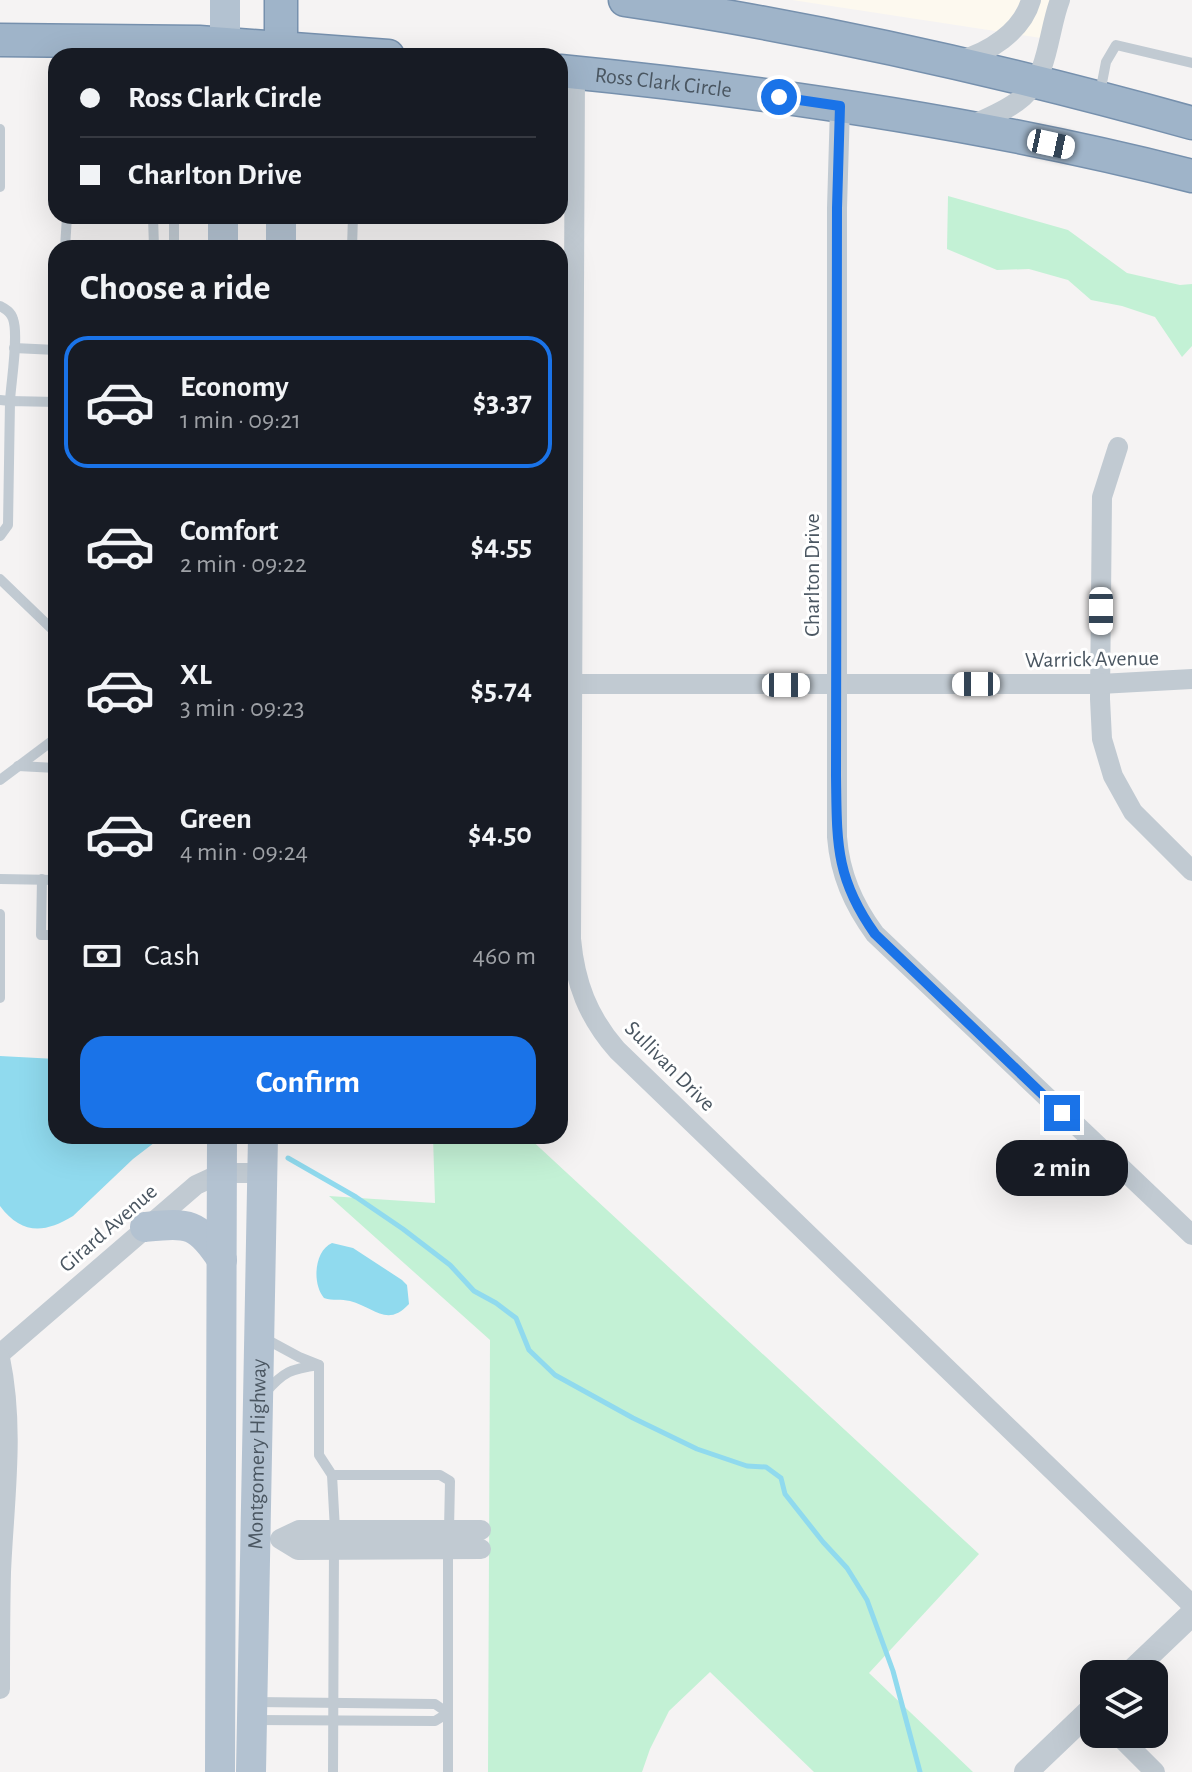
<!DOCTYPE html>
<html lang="en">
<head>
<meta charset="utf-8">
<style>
	body { margin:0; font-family:"Alegreya Sans",sans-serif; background:#20242c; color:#f1f3f6; height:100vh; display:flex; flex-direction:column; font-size:30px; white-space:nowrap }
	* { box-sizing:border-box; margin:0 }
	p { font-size:26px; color:#9ea1a6 }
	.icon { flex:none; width:44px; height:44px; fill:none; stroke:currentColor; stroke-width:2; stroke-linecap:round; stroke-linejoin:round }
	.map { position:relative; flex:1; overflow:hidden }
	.details { position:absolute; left:48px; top:240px; width:520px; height:904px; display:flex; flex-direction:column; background:#171b24; border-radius:24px; box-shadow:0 8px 32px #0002 }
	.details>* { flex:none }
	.top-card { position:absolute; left:48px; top:48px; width:520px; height:176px; border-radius:24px; box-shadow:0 8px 32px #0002; display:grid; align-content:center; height:176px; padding:0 32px; background:#171b24 }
	.fabs { position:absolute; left:1080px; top:1660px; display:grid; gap:16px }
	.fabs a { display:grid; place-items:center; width:88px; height:88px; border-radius:16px; background:#171b24; box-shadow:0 8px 32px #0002; font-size:40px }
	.end { position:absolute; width:36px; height:36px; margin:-18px; border:10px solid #1a73e8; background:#fff; box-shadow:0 0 0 4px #fff }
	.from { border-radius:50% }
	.bubble { position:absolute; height:56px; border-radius:24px; background:#171b24; box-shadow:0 8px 32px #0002; font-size:26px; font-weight:700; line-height:56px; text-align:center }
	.car { position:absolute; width:24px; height:48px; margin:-24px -12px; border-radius:10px; box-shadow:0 0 6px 2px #0007; background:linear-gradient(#fff 24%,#345 0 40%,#fff 0 76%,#345 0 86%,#fff 0) }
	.top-card b { display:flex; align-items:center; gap:28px; height:76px; font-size:30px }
	.top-card b+b { border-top:2px solid #363941 }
	.top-card i { width:20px; height:20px; background:#f1f3f6 }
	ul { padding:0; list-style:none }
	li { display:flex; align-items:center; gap:24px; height:132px; margin:0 16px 12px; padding:0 16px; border:4px solid transparent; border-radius:24px }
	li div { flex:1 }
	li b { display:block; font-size:30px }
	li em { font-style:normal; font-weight:700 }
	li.active { border-color:#1a73e8 }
	li>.icon { width:72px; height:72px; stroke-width:1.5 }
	h2 { padding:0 32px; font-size:36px; line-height:96px }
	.pay { display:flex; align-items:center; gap:20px; height:88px; padding:0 32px; font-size:30px }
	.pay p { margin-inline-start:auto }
	.primary-button { display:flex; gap:16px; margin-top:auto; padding:16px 32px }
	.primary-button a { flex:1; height:92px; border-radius:24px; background:#1a73e8; color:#fff; font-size:32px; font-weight:700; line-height:92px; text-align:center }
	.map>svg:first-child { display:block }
	.commercial { fill:#fdf9ef }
	.green { fill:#c3f1d5 }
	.water { fill:#90daee }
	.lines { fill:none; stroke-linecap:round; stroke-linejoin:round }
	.stream { stroke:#90daee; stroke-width:5 }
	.trunk-casing { stroke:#7690ad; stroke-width:35 }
	.service { stroke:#c1cad2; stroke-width:10 }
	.minor { stroke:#c1cad2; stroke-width:20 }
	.tertiary { stroke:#c1cad2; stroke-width:24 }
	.primary { stroke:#b3c2d1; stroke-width:30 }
	.trunk { stroke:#9fb4c9; stroke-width:32 }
	.route { stroke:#1a73e8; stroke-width:10 }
	.labels { text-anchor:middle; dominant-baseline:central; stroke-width:6; stroke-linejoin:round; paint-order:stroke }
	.street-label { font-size:22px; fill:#4a5661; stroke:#fff }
</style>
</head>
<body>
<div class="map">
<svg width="1192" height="1772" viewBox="0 0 1192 1772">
	<rect width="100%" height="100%" fill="#f5f3f3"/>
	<polygon class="commercial" points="792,0 1069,0 1054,40"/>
	<g class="green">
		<polygon points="948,196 1068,230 1127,273 1180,285 1192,284 1192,346 1182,357 1155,317 1122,306 1091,300 1068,280 1029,269 997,270 947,249"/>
		<polygon points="433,1136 527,1136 979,1554 869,1673 973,1772 814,1772 710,1672 669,1711 650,1749 642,1772 488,1772 490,1340 329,1196 435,1203"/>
	</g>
	<g class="water">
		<path d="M0 1056 56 1059V1136H163L133 1159 73 1216C44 1234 21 1234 0 1206Z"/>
		<path d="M332 1243 353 1248 402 1280 407 1285 409 1304C387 1328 374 1307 350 1301 341 1299 333 1301 324 1298 312 1284 314 1251 332 1243Z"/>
	</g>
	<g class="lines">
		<polyline class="stream" points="288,1158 356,1197 403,1229 450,1265 474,1291 496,1303 516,1318 529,1350 555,1375 633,1418 697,1449 747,1466 766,1467 781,1478 785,1494 823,1542 847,1568 867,1600 893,1671 920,1772"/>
		<g class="trunk-casing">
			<g id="trunk">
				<path d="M625 0C817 28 1005 71 1192 123"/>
				<polyline points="0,40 199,42 388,56"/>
				<polyline points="281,48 281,0"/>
				<path id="s2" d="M560 71C772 92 985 123 1192 176"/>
			</g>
		</g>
		<g class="service">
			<polyline points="1100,93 1106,62 1116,45 1192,63"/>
			<polyline points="0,129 0,187"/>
			<polyline points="153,216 154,248"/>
			<polyline points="65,248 67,216"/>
			<polyline points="174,248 174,216"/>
			<polyline points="352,248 353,216"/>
			<path d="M0 306C6 309 11 312 13 319 19 335 11 382 10 401L0 400"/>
			<polyline points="14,348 56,350"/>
			<polyline points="0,536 8,525 10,401 56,402"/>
			<polyline points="0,579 56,633"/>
			<polyline points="18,766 56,768"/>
			<polyline points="0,780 56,738"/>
			<polyline points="0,879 56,880"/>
			<polyline points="42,879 41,935 56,935"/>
			<polyline points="0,914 0,998"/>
			<path d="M262 1337 299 1357 319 1365C291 1369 284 1371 265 1393"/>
			<polyline points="319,1365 319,1455 332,1475 335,1530"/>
			<polyline points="332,1475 440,1475 450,1481 449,1530"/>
			<polyline points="254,1720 435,1721 448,1713 435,1704 255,1702"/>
			<polyline points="333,1772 334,1546"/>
			<polyline points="448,1772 448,1546"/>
		</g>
		<g class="minor">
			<path d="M958 61C988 53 1022 32 1031 0"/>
			<path d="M575 72 571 939C575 983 588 1017 617 1050L1192 1605"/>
			<path d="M840 106 837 208V837C840 874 853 904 875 934L1192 1235"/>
			<path d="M968 127C986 118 1007 111 1023 97 1049 74 1048 31 1060 0"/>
			<polyline points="1118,447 1102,497 1100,699 1102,739 1113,776 1133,812 1192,871"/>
			<polyline points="560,684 1100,684 1192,679"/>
			<polyline points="0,1354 196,1185 222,1173 263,1173"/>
			<path d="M0 1358C15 1429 4 1501 1 1572 0 1611 0 1650 0 1689"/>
			<polyline points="481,1530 299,1530 280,1539 298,1550 481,1549"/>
			<polyline points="1117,1734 1155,1772"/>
		</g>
		<g class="tertiary">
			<polyline points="1129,1674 1192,1614"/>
			<polyline points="1026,1772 1094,1707"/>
		</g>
		<g class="primary">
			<polyline points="225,56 225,0"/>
			<polyline points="223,248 223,216"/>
			<polyline points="281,248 281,216"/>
			<path d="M145 1227C189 1223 197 1222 222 1260"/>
			<polyline points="220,1772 222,1136"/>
			<path id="s1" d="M251 1772 263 1136"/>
		</g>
		<use href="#trunk" class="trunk"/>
	</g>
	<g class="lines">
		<path class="route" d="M779 97 840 106 837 208 836 776C837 842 835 878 875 934L1062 1113"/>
	</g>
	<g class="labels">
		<g class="street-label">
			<text stroke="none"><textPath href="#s2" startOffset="104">Ross Clark Circle</textPath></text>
			<text transform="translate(812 575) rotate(-90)">Charlton Drive</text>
			<text transform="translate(1092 659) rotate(-1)">Warrick Avenue</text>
			<text transform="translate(670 1066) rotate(45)">Sullivan Drive</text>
			<text transform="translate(108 1228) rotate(-41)">Girard Avenue</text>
			<text stroke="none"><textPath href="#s1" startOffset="318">Montgomery Highway</textPath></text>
		</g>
	</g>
</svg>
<div class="fabs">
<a><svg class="icon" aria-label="layers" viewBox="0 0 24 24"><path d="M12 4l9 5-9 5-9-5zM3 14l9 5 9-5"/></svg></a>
</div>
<i class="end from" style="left:779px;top:97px"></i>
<i class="end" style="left:1062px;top:1113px"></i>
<div class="bubble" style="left:996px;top:1140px;width:132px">2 min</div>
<i class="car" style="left:1051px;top:144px;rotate:102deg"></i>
<i class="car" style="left:1101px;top:611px;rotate:180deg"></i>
<i class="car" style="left:976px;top:684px;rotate:270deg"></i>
<i class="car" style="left:786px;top:685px;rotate:90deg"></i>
<div class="top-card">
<b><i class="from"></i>Ross Clark Circle</b>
<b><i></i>Charlton Drive</b>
</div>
<section class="details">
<h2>Choose a ride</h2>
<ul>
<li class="active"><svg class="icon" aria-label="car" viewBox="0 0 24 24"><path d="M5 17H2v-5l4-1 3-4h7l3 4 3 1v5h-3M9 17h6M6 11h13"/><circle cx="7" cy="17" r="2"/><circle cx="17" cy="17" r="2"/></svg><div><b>Economy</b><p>1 min · 09:21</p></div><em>$3.37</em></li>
<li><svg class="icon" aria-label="car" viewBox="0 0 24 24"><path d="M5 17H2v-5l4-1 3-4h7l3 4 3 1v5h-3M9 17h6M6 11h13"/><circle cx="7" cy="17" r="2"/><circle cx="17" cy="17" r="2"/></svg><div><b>Comfort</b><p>2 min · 09:22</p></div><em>$4.55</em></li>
<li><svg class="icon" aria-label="car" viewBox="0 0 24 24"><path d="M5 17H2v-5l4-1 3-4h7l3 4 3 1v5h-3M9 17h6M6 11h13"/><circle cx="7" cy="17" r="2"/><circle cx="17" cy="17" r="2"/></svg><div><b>XL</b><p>3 min · 09:23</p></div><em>$5.74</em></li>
<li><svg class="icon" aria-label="car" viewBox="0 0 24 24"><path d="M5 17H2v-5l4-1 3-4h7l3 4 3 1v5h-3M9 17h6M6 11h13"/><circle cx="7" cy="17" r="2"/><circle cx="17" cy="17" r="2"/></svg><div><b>Green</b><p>4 min · 09:24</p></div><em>$4.50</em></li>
</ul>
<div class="pay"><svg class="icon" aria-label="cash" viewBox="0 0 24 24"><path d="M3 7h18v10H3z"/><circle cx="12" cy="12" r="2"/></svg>Cash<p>460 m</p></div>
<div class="primary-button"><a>Confirm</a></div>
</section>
</div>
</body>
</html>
